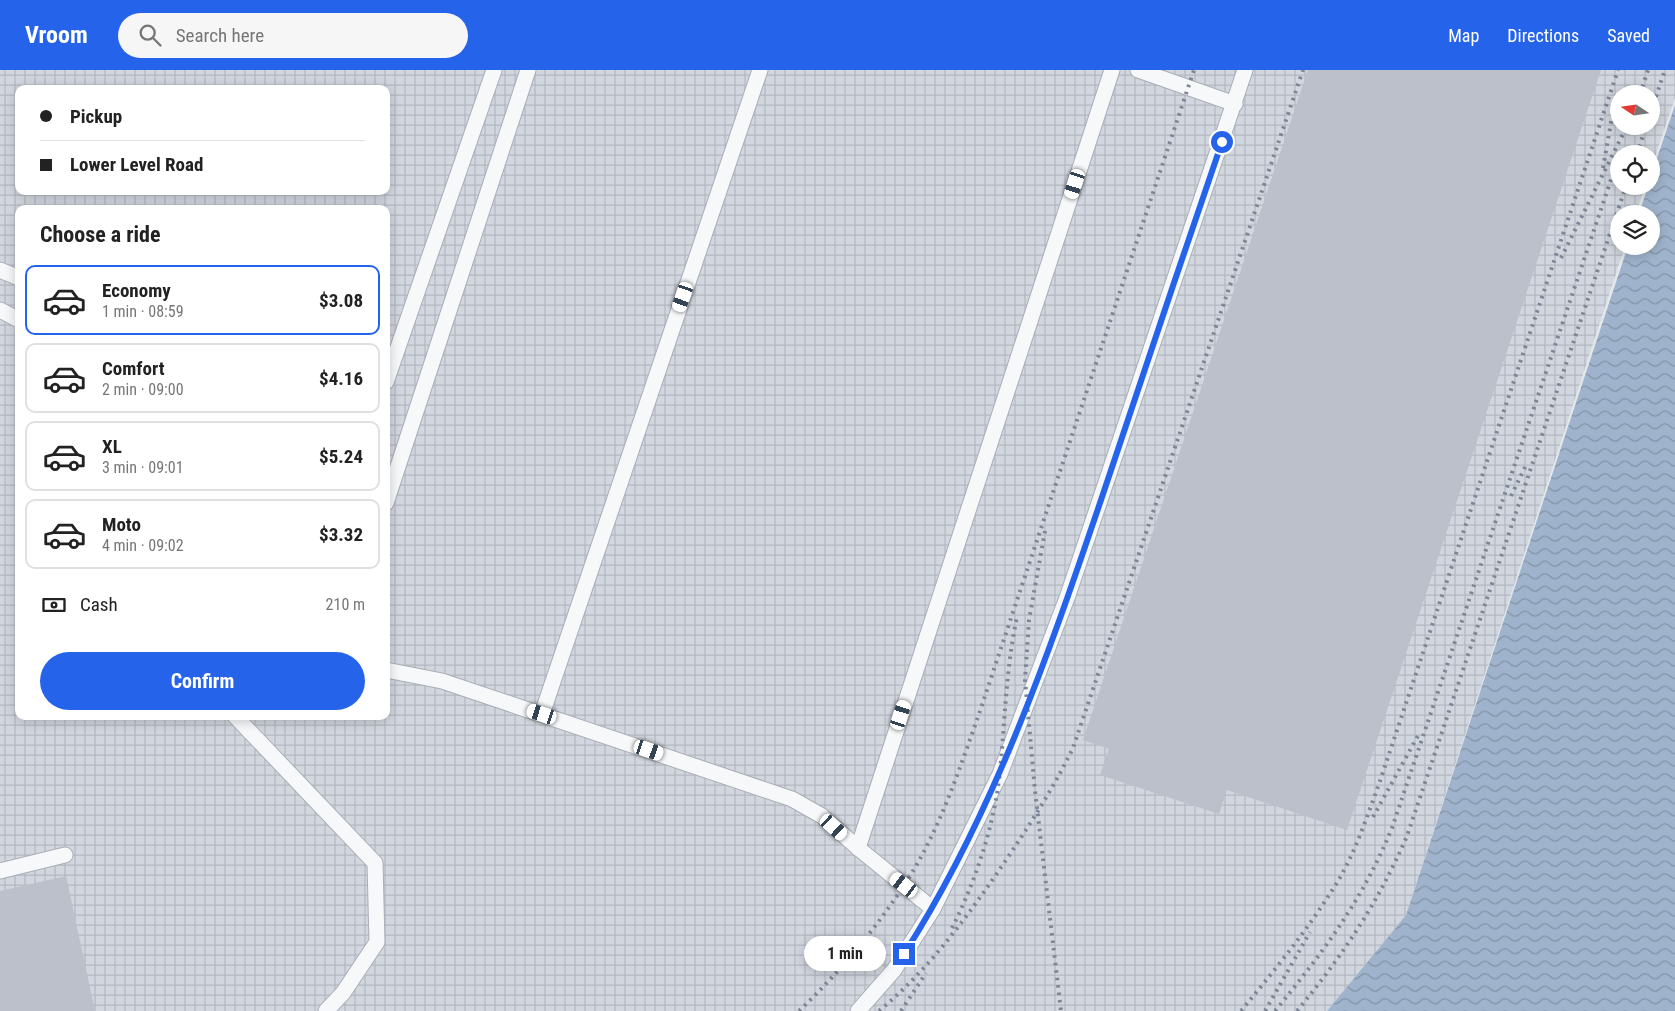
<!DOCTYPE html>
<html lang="en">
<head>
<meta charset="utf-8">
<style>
	body { margin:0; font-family:"Roboto Condensed",sans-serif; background:#f6f6f6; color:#222; height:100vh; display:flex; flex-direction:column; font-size:19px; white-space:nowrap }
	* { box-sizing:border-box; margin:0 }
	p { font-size:16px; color:#767676 }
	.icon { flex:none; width:28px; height:28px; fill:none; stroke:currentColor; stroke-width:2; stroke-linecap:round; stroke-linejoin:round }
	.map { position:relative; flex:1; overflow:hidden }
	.details { position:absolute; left:15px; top:135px; width:375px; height:515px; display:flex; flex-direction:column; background:#fff; border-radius:10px; box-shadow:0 2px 12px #0003 }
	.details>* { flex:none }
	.hud { position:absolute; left:15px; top:15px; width:375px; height:110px; border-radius:10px; box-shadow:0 2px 12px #0003; display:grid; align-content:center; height:110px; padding:0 25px; background:#fff }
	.needle { width:32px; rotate:283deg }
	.buttons { position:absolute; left:1610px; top:15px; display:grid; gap:10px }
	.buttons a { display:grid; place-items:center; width:50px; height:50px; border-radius:50%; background:#fff; box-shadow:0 2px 12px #0003; font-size:25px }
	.end { position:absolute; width:22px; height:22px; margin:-11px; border:6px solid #2563eb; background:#fff; box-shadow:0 0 0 2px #fff }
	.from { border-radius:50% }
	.bubble { position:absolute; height:35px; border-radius:18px; background:#fff; box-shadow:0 2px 12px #0003; font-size:16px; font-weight:700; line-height:35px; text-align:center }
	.car { position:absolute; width:15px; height:30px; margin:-15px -8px; border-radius:6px; box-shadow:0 0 4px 1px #0007; background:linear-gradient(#fff 24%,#345 0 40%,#fff 0 76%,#345 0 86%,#fff 0) }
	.hud b { display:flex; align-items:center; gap:18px; height:48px; font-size:19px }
	.hud b+b { border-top:1px solid #e0e0e0 }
	.hud i { width:12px; height:12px; background:#222 }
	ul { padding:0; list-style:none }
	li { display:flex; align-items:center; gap:15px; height:70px; margin:0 10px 8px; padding:0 15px; border:2px solid #e0e0e0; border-radius:10px }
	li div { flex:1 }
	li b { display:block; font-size:19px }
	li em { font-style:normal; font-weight:700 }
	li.selected { border-color:#2563eb }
	li>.icon { width:45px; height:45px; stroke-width:1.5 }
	h2 { padding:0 25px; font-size:22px; line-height:60px }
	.pay { display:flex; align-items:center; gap:12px; height:55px; padding:0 25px; font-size:19px }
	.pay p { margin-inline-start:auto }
	.action { display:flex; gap:10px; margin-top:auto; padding:10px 25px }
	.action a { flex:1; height:58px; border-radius:30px; background:#2563eb; color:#fff; font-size:20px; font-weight:700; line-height:58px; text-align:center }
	header { display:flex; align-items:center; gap:30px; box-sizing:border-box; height:70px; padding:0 25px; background:#2563eb; color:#fff }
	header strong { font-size:24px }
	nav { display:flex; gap:28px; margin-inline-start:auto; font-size:18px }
	.search { width:350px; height:45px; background:#f6f6f6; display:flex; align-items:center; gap:12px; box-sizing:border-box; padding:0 18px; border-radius:28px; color:#767676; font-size:19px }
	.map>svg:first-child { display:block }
	.industrial { fill:url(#industrial-grid); fill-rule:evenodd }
	.water { fill:url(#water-waves) }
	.building { fill:#bbc0ca }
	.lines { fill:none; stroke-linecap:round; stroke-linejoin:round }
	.lane-casing { stroke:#a9aeb7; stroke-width:17 }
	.lane { stroke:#f7f8fa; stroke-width:15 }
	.rail { stroke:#7d8696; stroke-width:4; stroke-dasharray:2.5 5; stroke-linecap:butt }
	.route { stroke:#2563eb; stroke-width:6 }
</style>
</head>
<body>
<header>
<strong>Vroom</strong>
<div class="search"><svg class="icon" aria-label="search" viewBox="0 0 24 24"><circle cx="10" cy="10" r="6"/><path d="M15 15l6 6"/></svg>Search here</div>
<nav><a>Map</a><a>Directions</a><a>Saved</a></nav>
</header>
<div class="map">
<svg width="1675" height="941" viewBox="0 0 1675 941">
	<defs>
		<pattern id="industrial-grid" width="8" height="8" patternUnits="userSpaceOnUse" patternTransform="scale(1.25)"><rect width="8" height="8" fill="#d2d6de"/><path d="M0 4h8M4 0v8" fill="none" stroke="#b4b8c0"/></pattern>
		<pattern id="water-waves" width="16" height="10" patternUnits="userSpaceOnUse" patternTransform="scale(1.25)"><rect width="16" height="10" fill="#9fb4cc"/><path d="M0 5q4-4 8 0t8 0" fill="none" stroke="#8293a7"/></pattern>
	</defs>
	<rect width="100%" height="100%" fill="#e4e7ec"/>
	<path class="industrial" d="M0 0H1675V28L1651 99V84H1619V116H1645L1636 144H1619V176H1625L1406 845 1327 941H0ZM19 19H386V121H19ZM1619 24H1651V56H1619ZM19 139H386V646H19Z"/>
	<polygon class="water" points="1675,35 1675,941 1327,941 1406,845 1628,176 1651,176 1651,144 1639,144 1648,116 1651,116 1651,106"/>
	<g class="building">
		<polygon points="1308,0 1601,0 1347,760 1227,720 1219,744 1100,705 1109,679 1083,670"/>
		<polygon points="66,806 95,941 0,941 0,821"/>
	</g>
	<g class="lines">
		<g class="lane-casing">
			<g id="lane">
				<polyline points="1138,0 1235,34"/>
				<polyline points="0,200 19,208"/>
				<polyline points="0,240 19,250"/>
				<polyline points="386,312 494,0"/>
				<polyline points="386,433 528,0"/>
				<polyline points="386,600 442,611 792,729 822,746 858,778 933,839"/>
				<polyline points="542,644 760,0"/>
				<polyline points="235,646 375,793 377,872 343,923 326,941"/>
				<polyline points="858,778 1112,0"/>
				<polyline points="0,801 65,785"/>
				<polyline points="858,941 894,900 933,839 1000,704 1068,525 1245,0"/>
			</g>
		</g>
		<use href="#lane" class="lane"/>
		<g class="rail">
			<polyline points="1640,24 1648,0"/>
			<polyline points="1651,41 1665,0"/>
			<polyline points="1637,84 1646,56"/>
			<polyline points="1603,98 1616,24"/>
			<polyline points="1561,188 1627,56"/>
			<polyline points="1511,426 1527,393"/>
			<polyline points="1045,461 1029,550 1025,610 1035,721 1061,941"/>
			<polyline points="1373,747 1420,662"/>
			<path d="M952 858C976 810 994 756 1000 702 1005 650 1006 598 1017 547"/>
			<path d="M799 941C843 899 885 848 916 796 943 749 961 695 979 644L1194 0"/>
			<path d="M879 941C928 900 964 851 1000 799 1027 759 1052 721 1073 678L1303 0"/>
			<polyline points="901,941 926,903"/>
			<path d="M1241 941C1273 902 1306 862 1333 819 1354 787 1366 749 1379 714L1618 0"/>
			<polyline points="1265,941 1310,862"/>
			<path d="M1275 941C1324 881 1362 831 1392 758L1619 86"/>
			<path d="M1297 941C1343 885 1378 833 1407 766L1626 116"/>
		</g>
	</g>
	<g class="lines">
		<path class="route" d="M904 884C993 745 1048 586 1101 430 1141 311 1181 191 1222 72"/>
	</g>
</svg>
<div class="buttons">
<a><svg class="needle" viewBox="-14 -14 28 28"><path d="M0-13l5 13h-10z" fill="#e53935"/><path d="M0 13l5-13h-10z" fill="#767676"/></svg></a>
<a><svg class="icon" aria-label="locate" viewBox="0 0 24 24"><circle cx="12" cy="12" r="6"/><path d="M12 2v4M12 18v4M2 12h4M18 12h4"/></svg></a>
<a><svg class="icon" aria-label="layers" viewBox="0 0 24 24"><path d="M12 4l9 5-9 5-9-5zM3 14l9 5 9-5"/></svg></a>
</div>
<i class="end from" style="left:1222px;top:72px"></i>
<i class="end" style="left:904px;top:884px"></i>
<div class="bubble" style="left:804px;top:866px;width:82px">1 min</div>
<i class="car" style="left:1075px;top:114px;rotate:198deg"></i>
<i class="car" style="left:683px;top:227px;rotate:199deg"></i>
<i class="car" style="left:542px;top:644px;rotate:288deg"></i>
<i class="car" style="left:901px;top:645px;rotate:18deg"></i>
<i class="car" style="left:649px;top:680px;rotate:109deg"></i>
<i class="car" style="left:834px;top:757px;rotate:132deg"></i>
<i class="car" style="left:904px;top:815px;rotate:307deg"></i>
<div class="hud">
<b><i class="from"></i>Pickup</b>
<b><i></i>Lower Level Road</b>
</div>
<section class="details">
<h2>Choose a ride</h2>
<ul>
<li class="selected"><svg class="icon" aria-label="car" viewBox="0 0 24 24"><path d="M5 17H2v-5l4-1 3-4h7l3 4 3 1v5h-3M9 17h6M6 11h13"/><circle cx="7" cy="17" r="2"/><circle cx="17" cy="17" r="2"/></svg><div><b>Economy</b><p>1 min · 08:59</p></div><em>$3.08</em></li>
<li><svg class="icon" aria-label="car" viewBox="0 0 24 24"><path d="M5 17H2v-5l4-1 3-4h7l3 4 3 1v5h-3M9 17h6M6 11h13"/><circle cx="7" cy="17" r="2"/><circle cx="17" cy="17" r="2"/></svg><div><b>Comfort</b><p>2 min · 09:00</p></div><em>$4.16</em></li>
<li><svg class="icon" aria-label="car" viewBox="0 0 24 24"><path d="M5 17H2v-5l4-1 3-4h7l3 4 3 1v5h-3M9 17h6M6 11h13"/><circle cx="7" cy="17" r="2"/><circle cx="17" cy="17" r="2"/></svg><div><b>XL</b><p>3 min · 09:01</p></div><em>$5.24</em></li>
<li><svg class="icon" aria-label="car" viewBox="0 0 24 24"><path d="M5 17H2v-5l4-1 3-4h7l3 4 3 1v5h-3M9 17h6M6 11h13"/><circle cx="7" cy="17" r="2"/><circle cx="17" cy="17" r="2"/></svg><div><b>Moto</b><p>4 min · 09:02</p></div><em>$3.32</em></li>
</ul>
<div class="pay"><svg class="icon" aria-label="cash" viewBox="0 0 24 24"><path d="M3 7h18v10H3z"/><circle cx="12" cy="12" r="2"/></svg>Cash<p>210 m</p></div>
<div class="action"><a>Confirm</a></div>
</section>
</div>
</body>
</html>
